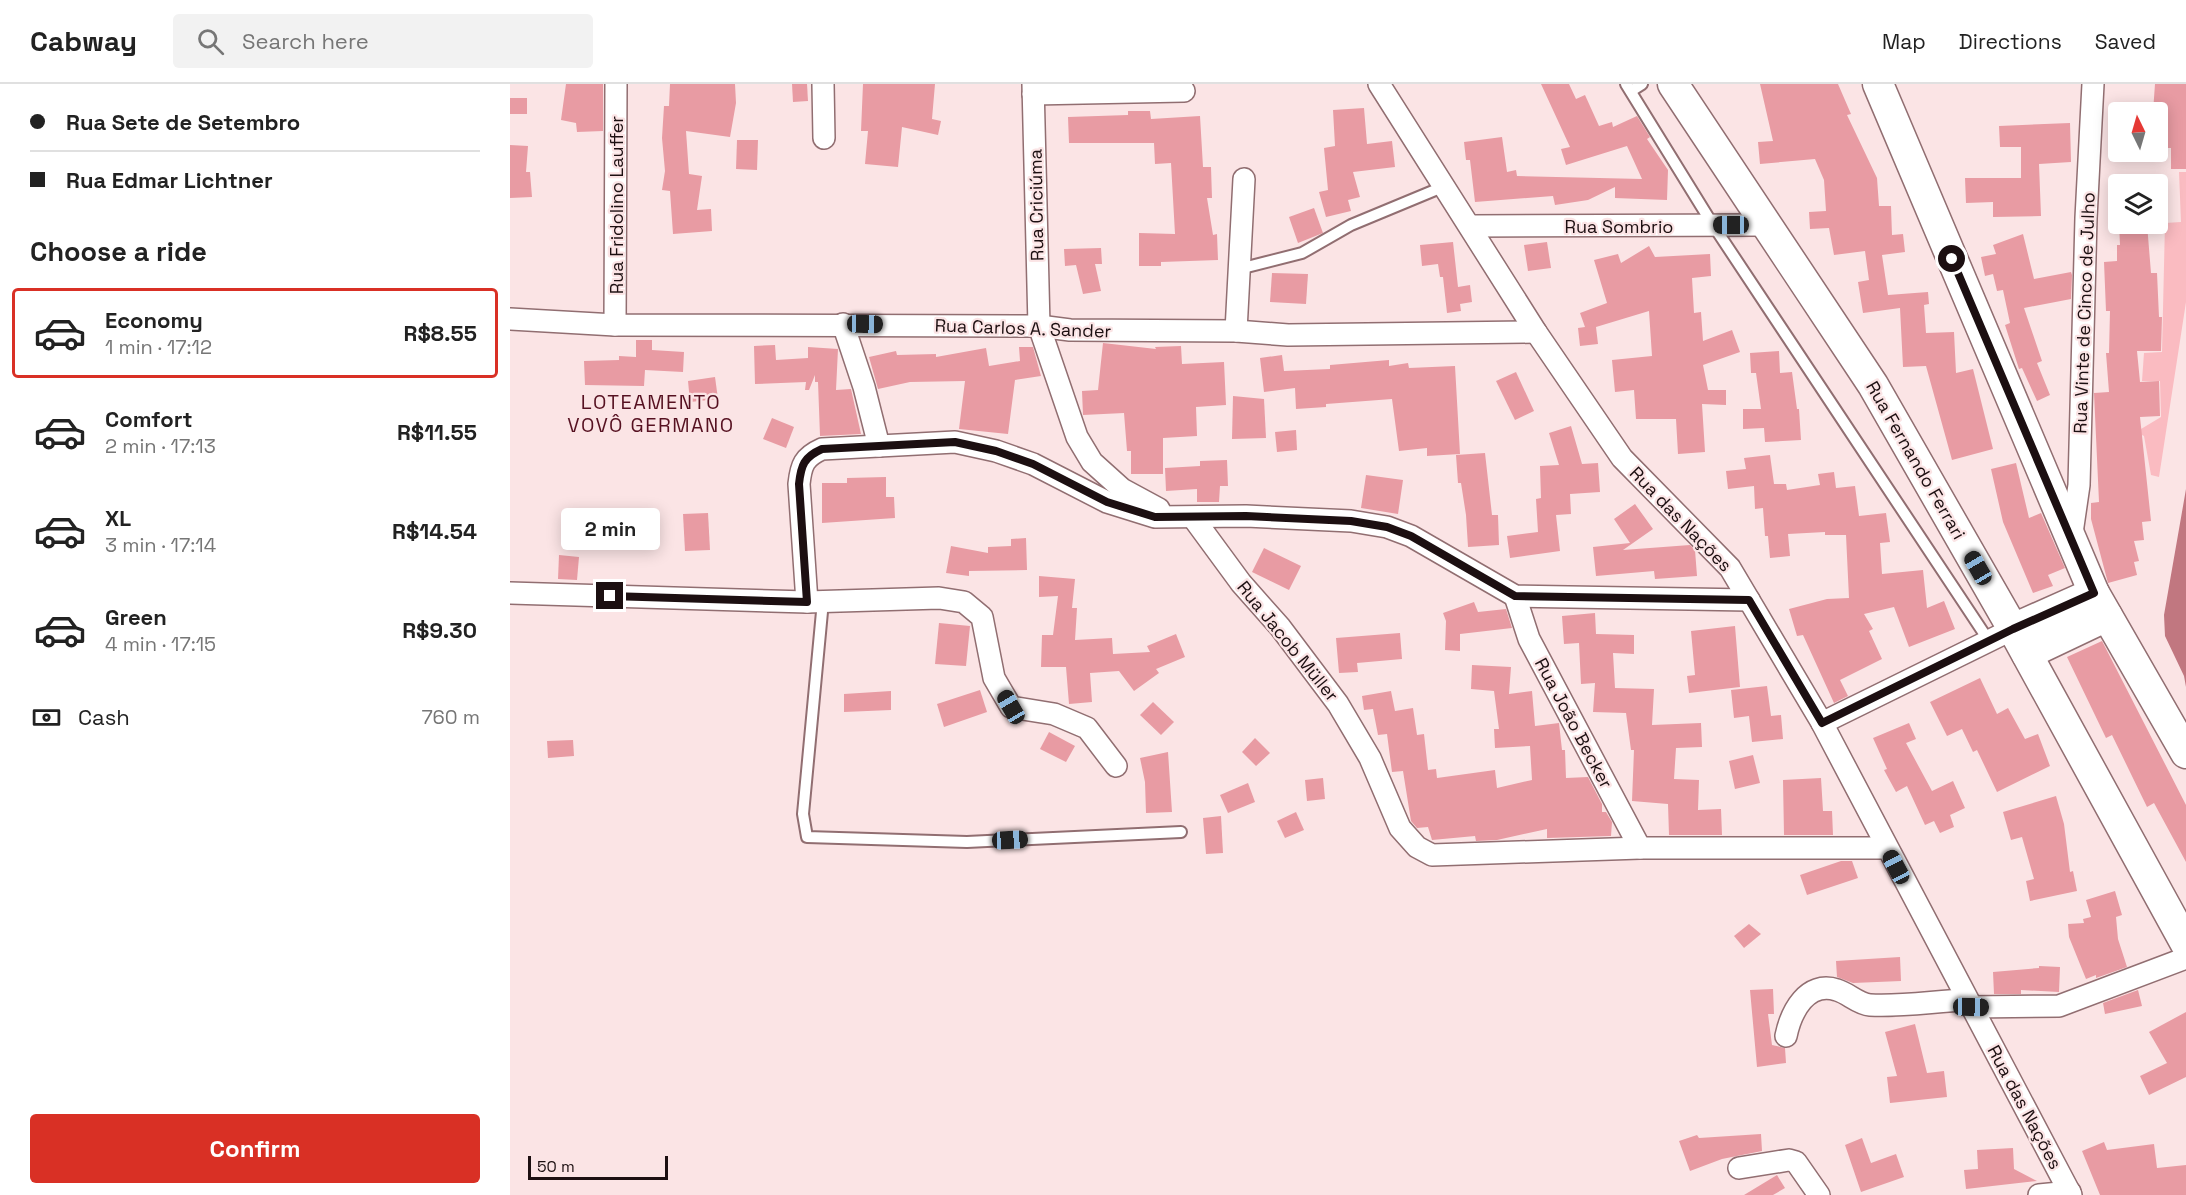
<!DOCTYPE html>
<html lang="en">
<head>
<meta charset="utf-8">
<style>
	body { margin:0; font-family:"Space Grotesk",sans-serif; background:#f2f2f2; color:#222; height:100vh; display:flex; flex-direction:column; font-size:22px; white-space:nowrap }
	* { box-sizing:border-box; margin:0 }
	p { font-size:20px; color:#767676 }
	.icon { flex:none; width:33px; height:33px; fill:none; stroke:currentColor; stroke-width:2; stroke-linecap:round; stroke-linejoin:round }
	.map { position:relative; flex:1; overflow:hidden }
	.side { display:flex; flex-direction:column; background:#fff; width:510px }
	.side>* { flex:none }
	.top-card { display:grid; align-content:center; height:132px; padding:0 30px; background:#fff }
	.needle { width:39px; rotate:355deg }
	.fabs { position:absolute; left:1598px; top:18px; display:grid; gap:12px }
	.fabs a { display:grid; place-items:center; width:60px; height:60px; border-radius:6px; background:#fff; box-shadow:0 3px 15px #0003; font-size:30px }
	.scale { position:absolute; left:18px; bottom:15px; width:140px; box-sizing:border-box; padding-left:6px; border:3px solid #1c0f11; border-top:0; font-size:16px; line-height:21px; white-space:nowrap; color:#1c0f11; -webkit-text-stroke:4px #fbe4e5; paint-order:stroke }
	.end { position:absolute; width:27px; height:27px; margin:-14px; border:8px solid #1c0f11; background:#fff; box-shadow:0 0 0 3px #fff }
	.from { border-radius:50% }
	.bubble { position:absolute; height:42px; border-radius:6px; background:#fff; box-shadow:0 3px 15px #0003; font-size:20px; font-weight:600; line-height:42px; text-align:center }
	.car { position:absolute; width:18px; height:36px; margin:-18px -9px; border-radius:8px; box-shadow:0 0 4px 2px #0007; background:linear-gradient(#222 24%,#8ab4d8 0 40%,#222 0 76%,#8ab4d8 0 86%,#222 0) }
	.top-card b { display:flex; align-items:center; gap:21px; height:57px; font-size:22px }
	.top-card b+b { border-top:2px solid #e0e0e0 }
	.top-card i { width:15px; height:15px; background:#222 }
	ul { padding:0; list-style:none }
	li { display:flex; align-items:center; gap:18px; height:90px; margin:0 12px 9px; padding:0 18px; border:3px solid transparent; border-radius:6px }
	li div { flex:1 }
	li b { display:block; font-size:22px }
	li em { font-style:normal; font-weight:600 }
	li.active { border-color:#d93025 }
	li>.icon { width:54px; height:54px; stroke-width:1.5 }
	h2 { padding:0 30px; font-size:27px; line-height:72px }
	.pay { display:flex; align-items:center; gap:15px; height:66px; padding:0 30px; font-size:22px }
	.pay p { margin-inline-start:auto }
	.action { display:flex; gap:12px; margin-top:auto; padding:12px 30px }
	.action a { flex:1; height:69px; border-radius:6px; background:#d93025; color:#fff; font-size:24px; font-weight:600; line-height:69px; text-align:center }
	header { display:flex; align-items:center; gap:36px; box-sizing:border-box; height:84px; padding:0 30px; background:#fff; border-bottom:2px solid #e0e0e0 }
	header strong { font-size:28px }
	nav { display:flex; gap:33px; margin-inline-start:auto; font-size:21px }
	.search { width:420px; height:54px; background:#f2f2f2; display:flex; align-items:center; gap:15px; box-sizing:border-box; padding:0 21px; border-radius:6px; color:#767676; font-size:22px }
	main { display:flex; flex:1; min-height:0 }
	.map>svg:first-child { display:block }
	.green { fill:#fabbc1 }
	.water { fill:#c17780 }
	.building { fill:#e89ba3 }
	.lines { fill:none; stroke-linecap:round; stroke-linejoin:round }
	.lane-casing { stroke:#916e71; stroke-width:14 }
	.street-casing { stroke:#916e71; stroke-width:24 }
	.secondary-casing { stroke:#916e71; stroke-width:33 }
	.lane { stroke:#fff; stroke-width:10 }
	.street { stroke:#fff; stroke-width:21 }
	.secondary { stroke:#fff; stroke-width:30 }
	.route { stroke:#1c0f11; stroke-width:8 }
	.labels { text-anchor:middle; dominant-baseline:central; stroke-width:4.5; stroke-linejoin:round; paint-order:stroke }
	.street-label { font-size:18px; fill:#1c0f11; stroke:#fbe4e5 }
	.neighbourhood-label { font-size:20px; letter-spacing:1.5px; fill:#561121; stroke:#fbe4e5 }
</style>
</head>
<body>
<header>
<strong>Cabway</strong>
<div class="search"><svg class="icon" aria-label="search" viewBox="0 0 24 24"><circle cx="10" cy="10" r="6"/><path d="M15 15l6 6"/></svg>Search here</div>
<nav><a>Map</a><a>Directions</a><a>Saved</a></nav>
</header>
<main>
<section class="side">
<div class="top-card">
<b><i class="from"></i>Rua Sete de Setembro</b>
<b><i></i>Rua Edmar Lichtner</b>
</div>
<h2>Choose a ride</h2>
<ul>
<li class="active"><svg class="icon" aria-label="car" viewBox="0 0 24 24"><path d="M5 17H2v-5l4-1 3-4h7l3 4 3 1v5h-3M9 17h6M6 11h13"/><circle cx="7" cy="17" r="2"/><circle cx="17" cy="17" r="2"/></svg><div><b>Economy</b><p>1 min · 17:12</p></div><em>R$8.55</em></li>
<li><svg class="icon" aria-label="car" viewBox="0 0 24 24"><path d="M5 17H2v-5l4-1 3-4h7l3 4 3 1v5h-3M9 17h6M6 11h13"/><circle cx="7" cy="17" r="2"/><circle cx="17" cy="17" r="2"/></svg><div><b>Comfort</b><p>2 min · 17:13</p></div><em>R$11.55</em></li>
<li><svg class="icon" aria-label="car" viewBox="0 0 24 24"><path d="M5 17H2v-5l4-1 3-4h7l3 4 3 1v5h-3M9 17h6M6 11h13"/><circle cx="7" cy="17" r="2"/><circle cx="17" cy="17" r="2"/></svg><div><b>XL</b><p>3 min · 17:14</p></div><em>R$14.54</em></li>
<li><svg class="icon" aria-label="car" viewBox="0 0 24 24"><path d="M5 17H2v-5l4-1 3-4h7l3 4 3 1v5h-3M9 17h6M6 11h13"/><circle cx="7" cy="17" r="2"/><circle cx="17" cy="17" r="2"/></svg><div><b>Green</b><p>4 min · 17:15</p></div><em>R$9.30</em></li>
</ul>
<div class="pay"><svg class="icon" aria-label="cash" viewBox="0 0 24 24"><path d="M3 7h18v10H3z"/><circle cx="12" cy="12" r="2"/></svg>Cash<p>760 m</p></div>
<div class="action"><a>Confirm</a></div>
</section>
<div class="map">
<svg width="1676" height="1111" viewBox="0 0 1676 1111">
	<rect width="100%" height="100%" fill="#fbe4e5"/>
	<polygon class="green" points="1669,88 1676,88 1676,218 1649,393 1641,391 1634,352 1626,348 1651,333 1650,297 1632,297 1634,269 1652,268 1655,139 1671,138"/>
	<polygon class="water" points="1676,405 1676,603 1674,592 1655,552 1654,531"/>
	<g class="building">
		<polygon points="56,0 93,0 93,47 67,48 66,39 51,36"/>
		<polygon points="160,0 225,0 226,19 220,53 176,47 179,90 192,92 187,126 201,125 202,147 163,150 160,107 152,106 155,87 152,54 154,22 159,22"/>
		<polygon points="282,0 297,0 298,17 283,18"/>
		<polygon points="353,0 425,0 422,35 431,37 428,51 392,43 388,83 355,80 358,47 351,47"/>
		<polygon points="1031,0 1059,0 1066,15 1075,11 1089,42 1102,38 1103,43 1127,32 1140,53 1137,55 1158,86 1157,116 1105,114 1105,103 1078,116 1045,121 1043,112 965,118 960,76 956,76 954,58 992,53 997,88 1006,86 1007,92 1132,95 1117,62 1056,81 1051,65 1060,63"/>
		<polygon points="1250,0 1328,0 1341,30 1337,31 1367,94 1369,122 1381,122 1382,151 1393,150 1395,168 1372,171 1378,211 1418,208 1419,220 1414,221 1416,249 1444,248 1446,289 1463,285 1483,365 1442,376 1416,282 1393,283 1390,224 1353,229 1348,198 1359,196 1355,167 1324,171 1319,144 1300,145 1299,128 1316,127 1314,96 1305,75 1250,80 1248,58 1263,57"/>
		<polygon points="1645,0 1676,0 1676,85 1661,85 1661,64 1647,64 1647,28 1643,28"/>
		<rect x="0" y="14" width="17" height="16"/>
		<polygon points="854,24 857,60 882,57 885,83 843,88 850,113 838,116 841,127 816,133 809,108 818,106 814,64 825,62 823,26"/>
		<polygon points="618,27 640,27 641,35 690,32 693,83 701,83 702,114 697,114 703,151 707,150 708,176 651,178 651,182 629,182 629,149 665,150 661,79 645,80 644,59 559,59 558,33 618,31"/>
		<polygon points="1560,39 1561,78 1529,80 1531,132 1483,133 1483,118 1456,119 1455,94 1511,94 1511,63 1490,63 1489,42"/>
		<polygon points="227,56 248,56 247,86 226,85"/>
		<polygon points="0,61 18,62 16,88 20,88 22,113 0,114"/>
		<polygon points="804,124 813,149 788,159 779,133"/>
		<polygon points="1609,140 1637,140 1641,189 1647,189 1649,233 1652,233 1651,267 1627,267 1630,298 1649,297 1650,332 1630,333 1641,437 1632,438 1634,456 1624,457 1629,477 1624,478 1627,491 1598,499 1581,435 1581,419 1589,418 1584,309 1599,308 1596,269 1599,269 1600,227 1596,227 1594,178 1607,177 1607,161 1610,161"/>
		<polygon points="1513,150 1524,195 1561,188 1562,191 1561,215 1514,224 1532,277 1527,279 1540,311 1527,317 1512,284 1509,285 1495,241 1500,239 1493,206 1487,207 1483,190 1475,192 1471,173 1486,170 1483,161"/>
		<polygon points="943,158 948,203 960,201 962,218 950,220 951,227 937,229 933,193 930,193 928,180 912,182 910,161"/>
		<polygon points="1037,158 1041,184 1018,187 1014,161"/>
		<polygon points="1139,162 1145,173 1200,170 1201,192 1182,194 1184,229 1191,228 1193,257 1222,246 1230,268 1193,281 1198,306 1216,306 1216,321 1192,320 1195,368 1168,370 1166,335 1126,335 1124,306 1105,308 1102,276 1142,272 1139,227 1086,243 1088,260 1070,262 1068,244 1075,243 1070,229 1097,219 1084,176 1108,170 1111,179"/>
		<polygon points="591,164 592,180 585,180 591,207 573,210 566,181 555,182 554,165"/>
		<polygon points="762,189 798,190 796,220 760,218"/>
		<polygon points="126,256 142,256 142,266 174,268 173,288 135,286 134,302 75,301 74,277 109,276 109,272 126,273"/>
		<polygon points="593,259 646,265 645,263 671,262 672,280 714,278 716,321 686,323 687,352 653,354 653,390 621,390 621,367 617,367 614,329 573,331 572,307 588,306"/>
		<polygon points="265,261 266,276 298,274 298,263 328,265 326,306 341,305 351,350 310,352 308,298 305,298 305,291 299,306 295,306 296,298 245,300 244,262"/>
		<polygon points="509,263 523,263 531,292 505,296 498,350 449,345 455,297 400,298 368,305 359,273 386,267 387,271 426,270 426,273 476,264 479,282 510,277"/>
		<polygon points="1269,267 1270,289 1282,288 1287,325 1289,325 1291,356 1255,358 1254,344 1233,345 1233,325 1251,325 1246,289 1241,289 1240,269"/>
		<polygon points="772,271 774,287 820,285 820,281 879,276 879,282 898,279 899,284 945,282 950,370 917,372 917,364 889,367 882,315 816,320 816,323 786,325 785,304 754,308 750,274"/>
		<polygon points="1006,288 1024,327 1005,336 986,297"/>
		<polygon points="205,293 208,315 180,318 178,297"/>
		<polygon points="723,312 754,315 756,354 722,355"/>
		<polygon points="262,334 284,343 276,364 253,355"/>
		<polygon points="1061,342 1072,380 1088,379 1090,408 1060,410 1061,430 1046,431 1050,467 1000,474 997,452 1028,448 1026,415 1031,414 1030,382 1049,381 1039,349"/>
		<polygon points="786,346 787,366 767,368 765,348"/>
		<polygon points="975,369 982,431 988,431 989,461 958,463 956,431 951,399 948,399 946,371"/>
		<polygon points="1260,371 1264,400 1276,400 1277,406 1310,401 1308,390 1324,388 1326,404 1345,402 1349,432 1376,429 1380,458 1370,459 1372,490 1413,486 1417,524 1434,517 1445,545 1399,563 1384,523 1354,530 1363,545 1359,547 1372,575 1330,596 1338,612 1324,619 1293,551 1287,552 1279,525 1317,515 1339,514 1336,451 1315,451 1315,448 1278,450 1280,472 1260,474 1258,452 1255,452 1253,424 1245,425 1244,402 1218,405 1216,387 1236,385 1234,374"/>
		<polygon points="717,376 718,402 710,402 709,418 687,418 687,405 656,407 655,384 690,382 690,377"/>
		<polygon points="1506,379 1519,434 1531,429 1555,484 1538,491 1543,502 1523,509 1493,438 1481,385"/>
		<polygon points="856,391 893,396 888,430 851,424"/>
		<polygon points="376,393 376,413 384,413 385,434 312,439 312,399 337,399 337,394"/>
		<polygon points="1125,420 1143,445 1113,466 1180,461 1185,466 1187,492 1145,495 1144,487 1086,492 1083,463 1120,459 1104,435"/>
		<polygon points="198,429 200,466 175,467 173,430"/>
		<polygon points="516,454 517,486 459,487 459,492 436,489 441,462 478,469 478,463 501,462 501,455"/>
		<polygon points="754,464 791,482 779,506 742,488"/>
		<polygon points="49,471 69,473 67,496 48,495"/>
		<polygon points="529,492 565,495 562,524 567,524 565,556 602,554 603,570 640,568 637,562 666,550 675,573 646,585 649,589 624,607 609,587 580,589 582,618 559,620 556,583 531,583 532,551 543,551 548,512 529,513"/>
		<polygon points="964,518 968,528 996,525 1002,544 950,550 950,567 935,566 936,537 933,529"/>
		<polygon points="1085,529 1086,550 1124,551 1124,570 1103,569 1105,604 1144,605 1142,641 1191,639 1192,663 1166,664 1164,695 1189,696 1188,726 1211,725 1212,751 1159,751 1158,720 1122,717 1124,666 1121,666 1116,629 1083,628 1085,599 1071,600 1069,559 1054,560 1052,532"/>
		<polygon points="429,539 460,542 456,582 425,580"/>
		<polygon points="1225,542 1230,603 1179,609 1177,592 1185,591 1181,547"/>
		<polygon points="890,549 892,575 847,579 848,588 829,589 826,554"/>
		<polygon points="1592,557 1676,721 1676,778 1644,719 1637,723 1602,651 1596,654 1557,573"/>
		<polygon points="962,581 1001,583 999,610 1022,607 1025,642 1049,639 1052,666 1055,666 1056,694 1078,693 1092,720 1092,728 1096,728 1102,738 1101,752 1037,754 1037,745 987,756 966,757 965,752 922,756 918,743 907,744 901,737 893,687 882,688 877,650 868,651 863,625 854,626 852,612 881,607 885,627 903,624 907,651 914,650 918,686 926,685 927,694 985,686 987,704 1022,696 1020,662 985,664 984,645 989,645 984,607 961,605"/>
		<polygon points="1470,594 1487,630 1498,624 1515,655 1528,650 1540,682 1487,708 1467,666 1463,668 1452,645 1437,652 1420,618"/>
		<polygon points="1257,602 1261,632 1271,631 1273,655 1242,658 1239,632 1224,634 1221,606"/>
		<polygon points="470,606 477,628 434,643 427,620"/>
		<polygon points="381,607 381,626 334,628 334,610"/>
		<polygon points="643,618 664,638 651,651 630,631"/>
		<polygon points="1399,639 1406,655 1396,659 1422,707 1443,697 1455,724 1440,731 1444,743 1430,749 1424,737 1415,741 1397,702 1386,708 1374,686 1377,685 1363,654"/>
		<polygon points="539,648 565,662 556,678 530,665"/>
		<polygon points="745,654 760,669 746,682 732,668"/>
		<polygon points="63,656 64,672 38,674 37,657"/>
		<polygon points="658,668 662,728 636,729 635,698 630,674"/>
		<polygon points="1243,671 1250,699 1225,705 1219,677"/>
		<polygon points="813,694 815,715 797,717 795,696"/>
		<polygon points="1311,694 1313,727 1322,727 1323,751 1274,751 1273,696"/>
		<polygon points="738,699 745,718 718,729 710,711"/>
		<polygon points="1546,712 1554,740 1560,788 1563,787 1567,807 1520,817 1516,797 1524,795 1512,753 1501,756 1493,728"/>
		<polygon points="786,728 794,746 775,754 767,737"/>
		<polygon points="711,732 713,769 696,770 693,734"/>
		<polygon points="1331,777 1342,777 1348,794 1297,811 1290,791"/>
		<polygon points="1605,807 1612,831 1606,833 1608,855 1617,883 1586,894 1586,891 1576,895 1559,853 1558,840 1574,839 1573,835 1581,833 1576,816"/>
		<polygon points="1239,840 1251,850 1234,864 1224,852"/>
		<polygon points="1390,873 1391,897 1343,899 1327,893 1326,877"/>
		<polygon points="1529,882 1550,883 1549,908 1511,906 1511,910 1484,910 1483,888 1529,884"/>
		<polygon points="1263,905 1264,930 1258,930 1262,961 1275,964 1276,979 1247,983 1240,906"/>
		<polygon points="1628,906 1632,922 1595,930 1593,919"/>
		<polygon points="1676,928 1676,993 1639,1011 1630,992 1657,979 1639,948"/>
		<polygon points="1405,940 1417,989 1434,987 1437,1013 1380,1019 1377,993 1387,992 1375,948"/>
		<polygon points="1251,1050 1252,1067 1212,1075 1180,1087 1169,1057 1187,1051 1189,1054"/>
		<polygon points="1352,1054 1361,1079 1386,1070 1394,1093 1351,1108 1335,1061"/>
		<polygon points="1594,1058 1597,1066 1644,1060 1647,1084 1676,1081 1676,1111 1590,1111 1572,1067"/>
		<polygon points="1503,1064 1504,1085 1527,1097 1456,1105 1454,1086 1468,1085 1467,1066"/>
		<polygon points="1267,1091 1275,1104 1263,1111 1234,1111"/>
	</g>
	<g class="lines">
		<g class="lane-casing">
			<g id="lane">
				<polyline points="1116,0 1203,141 1479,557"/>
				<polyline points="1121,7 1132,0"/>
				<polyline points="729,185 792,169 841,141 935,102"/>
				<polyline points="313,517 293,730 297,753 457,758 671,748"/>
			</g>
		</g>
		<g class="street-casing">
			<g id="street">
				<polyline points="313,0 314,54"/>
				<polyline points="523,0 529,242 567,353 582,378 612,405 649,425"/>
				<polyline points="869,0 1026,248 1112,374 1220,484 1312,639 1561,1111"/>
				<polyline points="523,10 674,7"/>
				<polyline points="961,142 1257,141"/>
				<polyline points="0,235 105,241 529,242 560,246 726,247 778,251 1026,248"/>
				<polyline points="333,240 354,303 369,362"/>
				<polyline points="105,241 106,0"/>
				<polyline points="726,247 734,95"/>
				<polyline points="684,435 731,499 770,543 828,620 860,674 890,744 907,763 922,771 1130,764 1376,764"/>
				<polyline points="1561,456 1569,401 1576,134 1583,0"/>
				<polyline points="0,509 297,518 429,514 454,518 472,533 484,594 501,623 544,630 577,644 606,682"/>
				<polyline points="1005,512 1019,555 1130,764"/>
				<path d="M297 518 289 400C291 381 294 373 312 365L445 358 486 367 523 380 597 418 645 433 736 432 841 437 877 443 901 452 1005 512 1239 516"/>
				<polyline points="1312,639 1503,545"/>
				<polyline points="1461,923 1549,922 1676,874"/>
				<path d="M1276 952C1281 928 1297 896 1327 906 1338 909 1348 920 1360 921 1392 923 1426 917 1457 916"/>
				<polyline points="1229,1084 1279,1076 1286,1078 1309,1111"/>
				<polyline points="1529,1111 1560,1108"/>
			</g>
		</g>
		<g class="secondary-casing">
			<g id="secondary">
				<polyline points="1163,0 1363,301 1503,545 1676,860"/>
				<polyline points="1368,0 1584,509 1676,669"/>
				<polyline points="1503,545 1584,509"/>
				<polyline points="1517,570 1597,532"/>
			</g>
		</g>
		<use href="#lane" class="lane"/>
		<use href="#street" class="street"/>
		<use href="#secondary" class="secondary"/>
	</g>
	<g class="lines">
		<path class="route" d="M100 512 297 518 289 400C291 381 294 373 312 365L445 358 486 367 523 380 597 418 645 433 736 432 841 437 877 443 901 452 1005 512 1239 516 1312 639 1503 545 1584 509 1442 175"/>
	</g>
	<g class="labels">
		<g class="street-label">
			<text transform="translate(106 121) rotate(-90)">Rua Fridolino Lauffer</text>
			<text transform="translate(526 121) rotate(-91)">Rua Criciúma</text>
			<text x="1109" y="142">Rua Sombrio</text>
			<text transform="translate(1574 229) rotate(-88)">Rua Vinte de Cinco de Julho</text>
			<text transform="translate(513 244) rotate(2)">Rua Carlos A. Sander</text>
			<text transform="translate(1406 376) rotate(60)">Rua Fernando Ferrari</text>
			<text transform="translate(1171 435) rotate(46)">Rua das Nações</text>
			<text transform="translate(778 557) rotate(51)">Rua Jacob Müller</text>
			<text transform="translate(1064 639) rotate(62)">Rua João Becker</text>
			<text transform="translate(1515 1023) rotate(62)">Rua das Nações</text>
		</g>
		<g class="neighbourhood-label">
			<text x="141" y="318">LOTEAMENTO<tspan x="141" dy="23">VOVÔ GERMANO</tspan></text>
		</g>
	</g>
</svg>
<div class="fabs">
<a><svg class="needle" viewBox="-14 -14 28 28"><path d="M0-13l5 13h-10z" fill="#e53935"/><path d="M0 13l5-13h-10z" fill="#767676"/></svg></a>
<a><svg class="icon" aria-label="layers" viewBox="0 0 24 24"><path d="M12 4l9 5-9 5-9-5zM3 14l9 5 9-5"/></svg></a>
</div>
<div class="scale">50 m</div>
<i class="end from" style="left:1442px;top:175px"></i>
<i class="end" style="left:100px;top:512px"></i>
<div class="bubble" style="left:51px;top:424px;width:99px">2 min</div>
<i class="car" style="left:1221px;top:141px;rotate:270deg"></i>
<i class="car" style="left:355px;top:240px;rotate:91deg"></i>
<i class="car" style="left:1468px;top:484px;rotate:330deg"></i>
<i class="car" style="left:501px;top:623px;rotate:330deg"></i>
<i class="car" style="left:500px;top:756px;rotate:87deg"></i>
<i class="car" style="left:1386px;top:783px;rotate:332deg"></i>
<i class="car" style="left:1461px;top:923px;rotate:91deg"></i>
</div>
</main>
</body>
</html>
